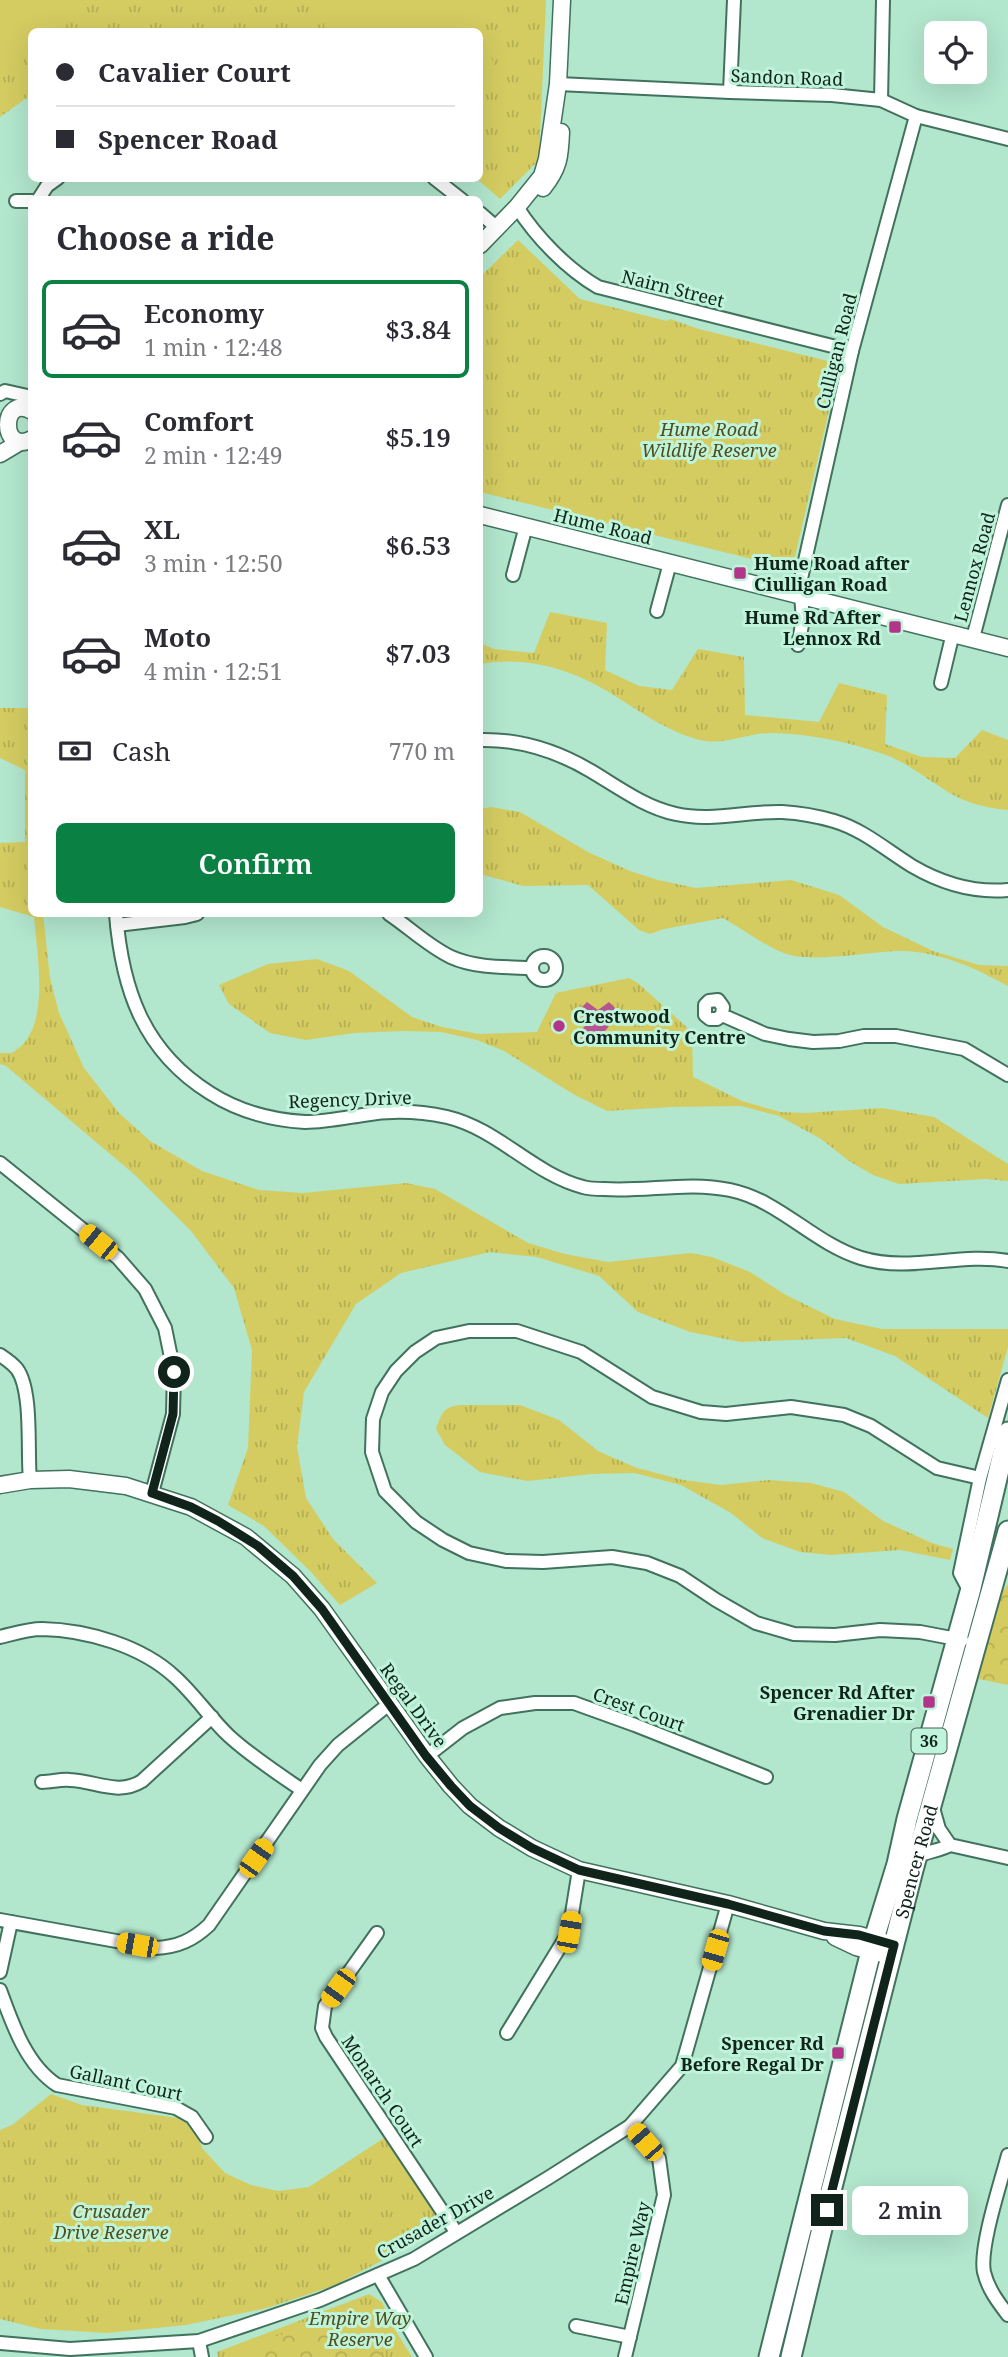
<!DOCTYPE html>
<html lang="en">
<head>
<meta charset="utf-8">
<style>
	body { margin:0; font-family:"Noto Serif",serif; background:#f2f2f3; color:#2b2b33; height:100vh; display:flex; flex-direction:column; font-size:26px; white-space:nowrap }
	* { box-sizing:border-box; margin:0 }
	p { font-size:23px; color:#7c7c81 }
	.icon { flex:none; width:38px; height:38px; fill:none; stroke:currentColor; stroke-width:2; stroke-linecap:round; stroke-linejoin:round }
	.map { position:relative; flex:1; overflow:hidden }
	.panel { position:absolute; left:28px; top:196px; width:455px; height:721px; display:flex; flex-direction:column; background:#fff; border-radius:10px; box-shadow:0 7px 28px #0002 }
	.panel>* { flex:none }
	.hud { position:absolute; left:28px; top:28px; width:455px; height:154px; border-radius:10px; box-shadow:0 7px 28px #0002; display:grid; align-content:center; height:154px; padding:0 28px; background:#fff }
	.buttons { position:absolute; left:924px; top:21px; display:grid; gap:14px }
	.buttons a { display:grid; place-items:center; width:63px; height:63px; border-radius:10px; background:#fff; box-shadow:0 7px 28px #0002; font-size:35px }
	.end { position:absolute; width:32px; height:32px; margin:-16px; border:9px solid #10241b; background:#fff; box-shadow:0 0 0 4px #fff }
	.from { border-radius:50% }
	.bubble { position:absolute; height:49px; border-radius:10px; background:#fff; box-shadow:0 7px 28px #0002; font-size:23px; font-weight:600; line-height:49px; text-align:center }
	.car { position:absolute; width:21px; height:42px; margin:-21px -10px; border-radius:9px; box-shadow:0 0 5px 2px #0007; background:linear-gradient(#f5c518 24%,#345 0 40%,#f5c518 0 76%,#345 0 86%,#f5c518 0) }
	.hud b { display:flex; align-items:center; gap:24px; height:66px; font-size:26px }
	.hud b+b { border-top:2px solid #e1e1e2 }
	.hud i { width:18px; height:18px; background:#2b2b33 }
	ul { padding:0; list-style:none }
	li { display:flex; align-items:center; gap:21px; height:98px; margin:0 14px 10px; padding:0 14px; border:4px solid transparent; border-radius:10px }
	li div { flex:1 }
	li b { display:block; font-size:26px }
	li em { font-style:normal; font-weight:600 }
	li.selected { border-color:#0b8043 }
	li>.icon { width:63px; height:63px; stroke-width:1.5 }
	h2 { padding:0 28px; font-size:32px; line-height:84px }
	.pay { display:flex; align-items:center; gap:18px; height:77px; padding:0 28px; font-size:26px }
	.pay p { margin-inline-start:auto }
	.action { display:flex; gap:14px; margin-top:auto; padding:14px 28px }
	.action a { flex:1; height:80px; border-radius:10px; background:#0b8043; color:#fff; font-size:28px; font-weight:600; line-height:80px; text-align:center }
	.map>svg:first-child { display:block }
	.grass { fill:url(#grass-tufts) }
	.forest { fill:url(#forest-crowns) }
	.pitch { fill:#d4cc61 }
	.water { fill:#b65590 }
	.lines { fill:none; stroke-linecap:round; stroke-linejoin:round }
	.minor-casing { stroke:#41725d; stroke-width:16 }
	.tertiary-casing { stroke:#41725d; stroke-width:19 }
	.primary-casing { stroke:#41725d; stroke-width:23 }
	.minor { stroke:#fff; stroke-width:12 }
	.tertiary { stroke:#fff; stroke-width:16 }
	.primary { stroke:#fff; stroke-width:19 }
	.route { stroke:#10241b; stroke-width:9 }
	.poi-dot { fill:#b23687; stroke:#bff3da; stroke-width:2.5 }
	.labels { text-anchor:middle; dominant-baseline:central; stroke-width:6; stroke-linejoin:round; paint-order:stroke }
	.shield { fill:#bff3da; stroke:#446254; stroke-width:2 }
	.shield-label { font-size:16px; font-weight:bold; fill:#10241b }
	.street-label { font-size:18px; fill:#10241b; stroke:#bff3da }
	.park-label { font-size:18px; font-style:italic; fill:#514d1c; stroke:#bff3da }
	.poi-label { font-size:18px; font-weight:bold; fill:#10241b; stroke:#bff3da; text-anchor:end }
</style>
</head>
<body>
<div class="map">
<svg width="1008" height="2357" viewBox="0 0 1008 2357">
	<defs>
		<pattern id="grass-tufts" width="24" height="20" patternUnits="userSpaceOnUse" patternTransform="scale(1.75)"><rect width="24" height="20" fill="#d4cc61"/><path d="M3 7l-1-3M5 7V3M7 7l1-3M15 17l-1-3M17 17v-4M19 17l1-3" fill="none" stroke="#b5af54"/></pattern>
		<pattern id="forest-crowns" width="20" height="18" patternUnits="userSpaceOnUse" patternTransform="scale(1.75)"><rect width="20" height="18" fill="#d4cc61"/><path d="M2 6a3 3 0 1 1 6 0M12 15a3 3 0 1 1 6 0" fill="none" stroke="#b5af54"/></pattern>
	</defs>
	<rect width="100%" height="100%" fill="#b2e6cd"/>
	<g class="grass">
		<polygon points="0,0 546,0 539,160 500,199 477,179 480,178 480,32 32,32 31,95 0,117"/>
		<polygon points="518,240 580,299 667,321 670,319 699,329 840,364 792,569 480,492 480,277"/>
		<path d="M550 612 607 623 605 670 639 686 672 690 698 649 744 657 745 715 819 722 839 683 887 695 885 744 922 757 955 758 982 730 1008 740V810C992 809 971 804 957 797 932 784 910 763 883 754 849 742 811 734 774 733 749 732 726 746 700 740 665 731 637 709 607 691 568 668 525 656 480 664V643L494 649 534 653Z"/>
		<path d="M0 708H31L32 914H43L50 978 59 1013 84 1068 119 1113 150 1141 202 1171 259 1190 303 1193 406 1183 435 1189 528 1243 565 1254 608 1262 691 1253 712 1257 750 1272 784 1294 835 1319 882 1329H1008V1347L988 1418 895 1356 846 1338 741 1342 690 1332 638 1312 599 1276 537 1257 490 1252 401 1273 356 1304 304 1392 297 1447 306 1498 333 1539 377 1583 340 1605 311 1572 264 1526 228 1505 248 1448 252 1350 234 1288 191 1231 135 1175 6 1066 0 1064V1053H12C16 1050 22 1046 25 1042 48 1013 37 953 34 917L0 907V843L25 842V770L0 758Z"/>
		<path d="M491 807 520 812 588 852 630 871 658 880 696 888 791 880 839 895 883 927 933 951 979 965 1008 966V986C975 968 941 952 902 951 871 951 810 964 784 953 763 945 743 929 723 918L664 929 650 934 639 930 588 885 523 886 480 874V809Z"/>
		<polygon points="317,959 349,971 412,1017 442,1027 479,1034 537,1032 556,993 629,978 639,984 692,1032 693,1077 742,1101 780,1112 805,1113 882,1108 934,1117 1008,1164 1008,1181 986,1179 899,1184 873,1175 849,1161 821,1139 779,1116 741,1106 672,1107 607,1111 573,1094 504,1051 477,1040 441,1032 404,1031 354,1033 306,1040 270,1033 229,1004 219,985 268,964"/>
		<path d="M460 1405H520L559 1420 598 1451 637 1468 683 1480 721 1485 769 1480 811 1483 844 1492 883 1521 932 1543 953 1549 950 1560 900 1550 831 1555 800 1552 762 1538 731 1513 681 1485 635 1473 592 1474 528 1481 480 1472 445 1445 436 1429C442 1413 443 1407 460 1405Z"/>
		<polygon points="51,2094 82,2105 178,2118 195,2128 202,2148 225,2173 251,2185 278,2191 309,2187 390,2134 441,2219 435,2233 333,2286 267,2308 186,2325 107,2333 41,2329 0,2319 0,2130 12,2125"/>
		<polygon points="369,2294 382,2302 392,2325 412,2357 218,2357 217,2352"/>
	</g>
	<g class="forest">
		<polygon points="1008,1584 1008,1685 979,1679 993,1604"/>
		<polygon points="363,2321 381,2353 380,2357 249,2357 264,2340 314,2325 326,2329 335,2324 347,2326"/>
	</g>
	<g class="pitch">
		<polygon points="0,0 83,0 54,31 32,32 31,50 0,74"/>
		<polygon points="362,0 475,0 495,70 480,74 480,32 326,31 320,12"/>
	</g>
	<polygon class="water" points="587,1002 598,1010 609,1002 619,1012 606,1030 588,1045 577,1034 588,1023 577,1012"/>
	<g class="lines">
		<g class="minor-casing">
			<g id="minor">
				<polyline points="558,84 730,92 832,95 881,100 916,116 1008,139"/>
				<polyline points="730,92 734,0"/>
				<polyline points="881,100 883,0"/>
				<polyline points="434,178 462,200"/>
				<polyline points="38,200 47,186 58,178"/>
				<polyline points="16,201 32,201"/>
				<path d="M517 207C536 237 567 269 598 287L852 351"/>
				<polyline points="480,213 496,227"/>
				<polyline points="0,394 5,391 32,397"/>
				<polyline points="513,575 526,526"/>
				<polyline points="657,611 670,563"/>
				<polyline points="973,638 1008,505"/>
				<polyline points="798,645 803,620 800,583 852,351 916,116"/>
				<polyline points="941,683 953,633"/>
				<path d="M480 740C519 739 557 751 591 771 618 787 644 807 676 814 711 822 746 811 782 812 799 813 817 816 834 821 864 830 886 850 912 866 941 883 974 893 1008 890"/>
				<path d="M116 914C122 989 143 1051 210 1093 238 1111 272 1120 305 1122 324 1122 344 1118 363 1115 391 1110 419 1111 447 1117 498 1129 533 1174 583 1187 589 1189 597 1189 604 1189 646 1192 688 1181 730 1190 779 1200 813 1243 861 1258 910 1273 959 1252 1008 1261"/>
				<path d="M389 914C410 928 428 946 451 957 475 968 505 967 531 968"/>
				<polyline points="117,925 185,917 197,914"/>
				<circle cx="544" cy="968" r="12"/>
				<polyline points="722,1015 723,1007 718,1000 709,1001 705,1005 705,1015 710,1019 717,1019 722,1015 765,1034 789,1039 813,1042 839,1041 864,1036 896,1036 964,1049 1008,1075"/>
				<polyline points="0,1163 118,1258 145,1289 165,1328 174,1372 173,1414 152,1493"/>
				<path d="M0 1355C6 1359 13 1364 17 1369 33 1391 27 1452 30 1480"/>
				<polyline points="970,1592 960,1573 980,1478 1008,1380"/>
				<path d="M0 1637C13 1634 28 1629 42 1629 87 1630 142 1646 175 1677 195 1695 210 1718 229 1736 252 1757 277 1773 302 1790"/>
				<polyline points="962,1640 920,1632 880,1630 835,1635 794,1634 756,1623 716,1600 680,1576 647,1563 612,1557 543,1562 506,1561 469,1553 443,1540 416,1522 385,1491 372,1452 373,1419 382,1392 396,1371 415,1352 436,1338 469,1331 517,1331 581,1352 652,1397 701,1412 726,1414 791,1407 844,1415 871,1426 937,1468 980,1478"/>
				<polyline points="427,1756 463,1728 500,1708 535,1703 574,1703 635,1725 766,1777"/>
				<path d="M42 1782C51 1782 61 1779 70 1780 96 1781 118 1796 142 1781L212 1717"/>
				<polyline points="933,1808 939,1829 950,1845 1008,1858"/>
				<path d="M916 1857C928 1851 939 1851 950 1845"/>
				<path d="M0 1920 155 1948C178 1947 193 1940 209 1925L320 1765 338 1745 389 1704"/>
				<polyline points="377,1933 325,2006 322,2028 326,2037 456,2232"/>
				<polyline points="0,1972 11,1922"/>
				<path d="M0 1990C12 2023 26 2065 57 2085L176 2108 192 2117 206 2137"/>
				<polyline points="507,2033 569,1932 579,1870"/>
				<path d="M1008 2155C1001 2182 979 2248 984 2272 988 2289 998 2302 1008 2315"/>
				<polyline points="378,2275 426,2357"/>
				<polyline points="576,2326 630,2337"/>
				<polyline points="199,2341 202,2357"/>
				<polyline points="0,2343 70,2349 199,2341 320,2300 414,2259 548,2178 630,2126 682,2066 728,1904"/>
				<polyline points="625,2357 664,2195 659,2158 630,2126"/>
			</g>
		</g>
		<g class="tertiary-casing">
			<g id="tertiary">
				<path d="M543 188C559 168 560 157 561 132"/>
				<polyline points="480,245 517,207 542,176 547,159 558,84 562,0"/>
				<path d="M32 411C0 393 0 456 32 439"/>
				<polyline points="0,454 20,442"/>
				<polyline points="480,515 1008,648"/>
				<polyline points="0,1485 30,1480 69,1479 126,1486 191,1507 246,1537 293,1576 322,1609 427,1756 451,1786 470,1806 499,1828 532,1848 579,1870 728,1904 824,1931 859,1935 894,1945"/>
				<polyline points="835,1937 856,1947 883,1954"/>
			</g>
		</g>
		<g class="primary-casing">
			<g id="primary">
				<polyline points="769,2357 874,1939 897,1864 907,1819 970,1592 1008,1432"/>
				<path id="s1" d="M791 2357 832 2187 913 1870 1008 1531"/>
			</g>
		</g>
		<use href="#minor" class="minor"/>
		<use href="#tertiary" class="tertiary"/>
		<use href="#primary" class="primary"/>
	</g>
	<g class="lines">
		<polyline class="route" points="174,1372 173,1414 152,1493 191,1507 218,1521 258,1546 293,1576 322,1609 426,1756 451,1786 470,1806 499,1828 532,1848 579,1870 728,1904 824,1931 859,1935 894,1945 827,2210"/>
	</g>
	<g class="poi-dot">
		<rect x="733" y="566" width="14" height="14" rx="3.5"/>
		<rect x="888" y="620" width="14" height="14" rx="3.5"/>
		<circle cx="559" cy="1026" r="7"/>
		<rect x="922" y="1695" width="14" height="14" rx="3.5"/>
		<rect x="831" y="2046" width="14" height="14" rx="3.5"/>
	</g>
	<g class="labels">
		<rect class="shield" x="911.5" y="1728.5" width="35" height="25" rx="5"/>
		<g class="shield-label">
			<text x="929" y="1741">36</text>
		</g>
		<g class="street-label">
			<text transform="translate(787 77) rotate(2)">Sandon Road</text>
			<text transform="translate(673 288) rotate(14)">Nairn Street</text>
			<text transform="translate(836 351) rotate(-76)">Culligan Road</text>
			<text transform="translate(603 526) rotate(14)">Hume Road</text>
			<text transform="translate(974 567) rotate(-75)">Lennox Road</text>
			<text transform="translate(350 1099) rotate(-2)">Regency Drive</text>
			<text transform="translate(414 1705) rotate(54)">Regal Drive</text>
			<text transform="translate(639 1709) rotate(20)">Crest Court</text>
			<text stroke="none"><textPath href="#s1" startOffset="511">Spencer Road</textPath></text>
			<text transform="translate(126 2082) rotate(12)">Gallant Court</text>
			<text transform="translate(383 2091) rotate(56)">Monarch Court</text>
			<text transform="translate(435 2222) rotate(-29)">Crusader Drive</text>
			<text transform="translate(632 2253) rotate(-77)">Empire Way</text>
		</g>
		<g class="park-label">
			<text x="709" y="429">Hume Road<tspan x="709" dy="21">Wildlife Reserve</tspan></text>
			<text x="111" y="2211">Crusader<tspan x="111" dy="21">Drive Reserve</tspan></text>
			<text x="360" y="2318">Empire Way<tspan x="360" dy="21">Reserve</tspan></text>
		</g>
		<g class="poi-label">
			<text x="754" y="563" text-anchor="start">Hume Road after<tspan x="754" dy="21">Ciulligan Road</tspan></text>
			<text x="881" y="617">Hume Rd After<tspan x="881" dy="21">Lennox Rd</tspan></text>
			<text x="573" y="1016" text-anchor="start">Crestwood<tspan x="573" dy="21">Community Centre</tspan></text>
			<text x="915" y="1692">Spencer Rd After<tspan x="915" dy="21">Grenadier Dr</tspan></text>
			<text x="824" y="2043">Spencer Rd<tspan x="824" dy="21">Before Regal Dr</tspan></text>
		</g>
	</g>
</svg>
<div class="buttons">
<a><svg class="icon" aria-label="locate" viewBox="0 0 24 24"><circle cx="12" cy="12" r="6"/><path d="M12 2v4M12 18v4M2 12h4M18 12h4"/></svg></a>
</div>
<i class="end from" style="left:174px;top:1372px"></i>
<i class="end" style="left:827px;top:2210px"></i>
<div class="bubble" style="left:852px;top:2186px;width:116px">2 min</div>
<i class="car" style="left:98px;top:1242px;rotate:309deg"></i>
<i class="car" style="left:256px;top:1858px;rotate:35deg"></i>
<i class="car" style="left:569px;top:1932px;rotate:10deg"></i>
<i class="car" style="left:137px;top:1945px;rotate:280deg"></i>
<i class="car" style="left:715px;top:1950px;rotate:196deg"></i>
<i class="car" style="left:338px;top:1988px;rotate:216deg"></i>
<i class="car" style="left:645px;top:2142px;rotate:319deg"></i>
<div class="hud">
<b><i class="from"></i>Cavalier Court</b>
<b><i></i>Spencer Road</b>
</div>
<section class="panel">
<h2>Choose a ride</h2>
<ul>
<li class="selected"><svg class="icon" aria-label="car" viewBox="0 0 24 24"><path d="M5 17H2v-5l4-1 3-4h7l3 4 3 1v5h-3M9 17h6M6 11h13"/><circle cx="7" cy="17" r="2"/><circle cx="17" cy="17" r="2"/></svg><div><b>Economy</b><p>1 min · 12:48</p></div><em>$3.84</em></li>
<li><svg class="icon" aria-label="car" viewBox="0 0 24 24"><path d="M5 17H2v-5l4-1 3-4h7l3 4 3 1v5h-3M9 17h6M6 11h13"/><circle cx="7" cy="17" r="2"/><circle cx="17" cy="17" r="2"/></svg><div><b>Comfort</b><p>2 min · 12:49</p></div><em>$5.19</em></li>
<li><svg class="icon" aria-label="car" viewBox="0 0 24 24"><path d="M5 17H2v-5l4-1 3-4h7l3 4 3 1v5h-3M9 17h6M6 11h13"/><circle cx="7" cy="17" r="2"/><circle cx="17" cy="17" r="2"/></svg><div><b>XL</b><p>3 min · 12:50</p></div><em>$6.53</em></li>
<li><svg class="icon" aria-label="car" viewBox="0 0 24 24"><path d="M5 17H2v-5l4-1 3-4h7l3 4 3 1v5h-3M9 17h6M6 11h13"/><circle cx="7" cy="17" r="2"/><circle cx="17" cy="17" r="2"/></svg><div><b>Moto</b><p>4 min · 12:51</p></div><em>$7.03</em></li>
</ul>
<div class="pay"><svg class="icon" aria-label="cash" viewBox="0 0 24 24"><path d="M3 7h18v10H3z"/><circle cx="12" cy="12" r="2"/></svg>Cash<p>770 m</p></div>
<div class="action"><a>Confirm</a></div>
</section>
</div>
</body>
</html>
